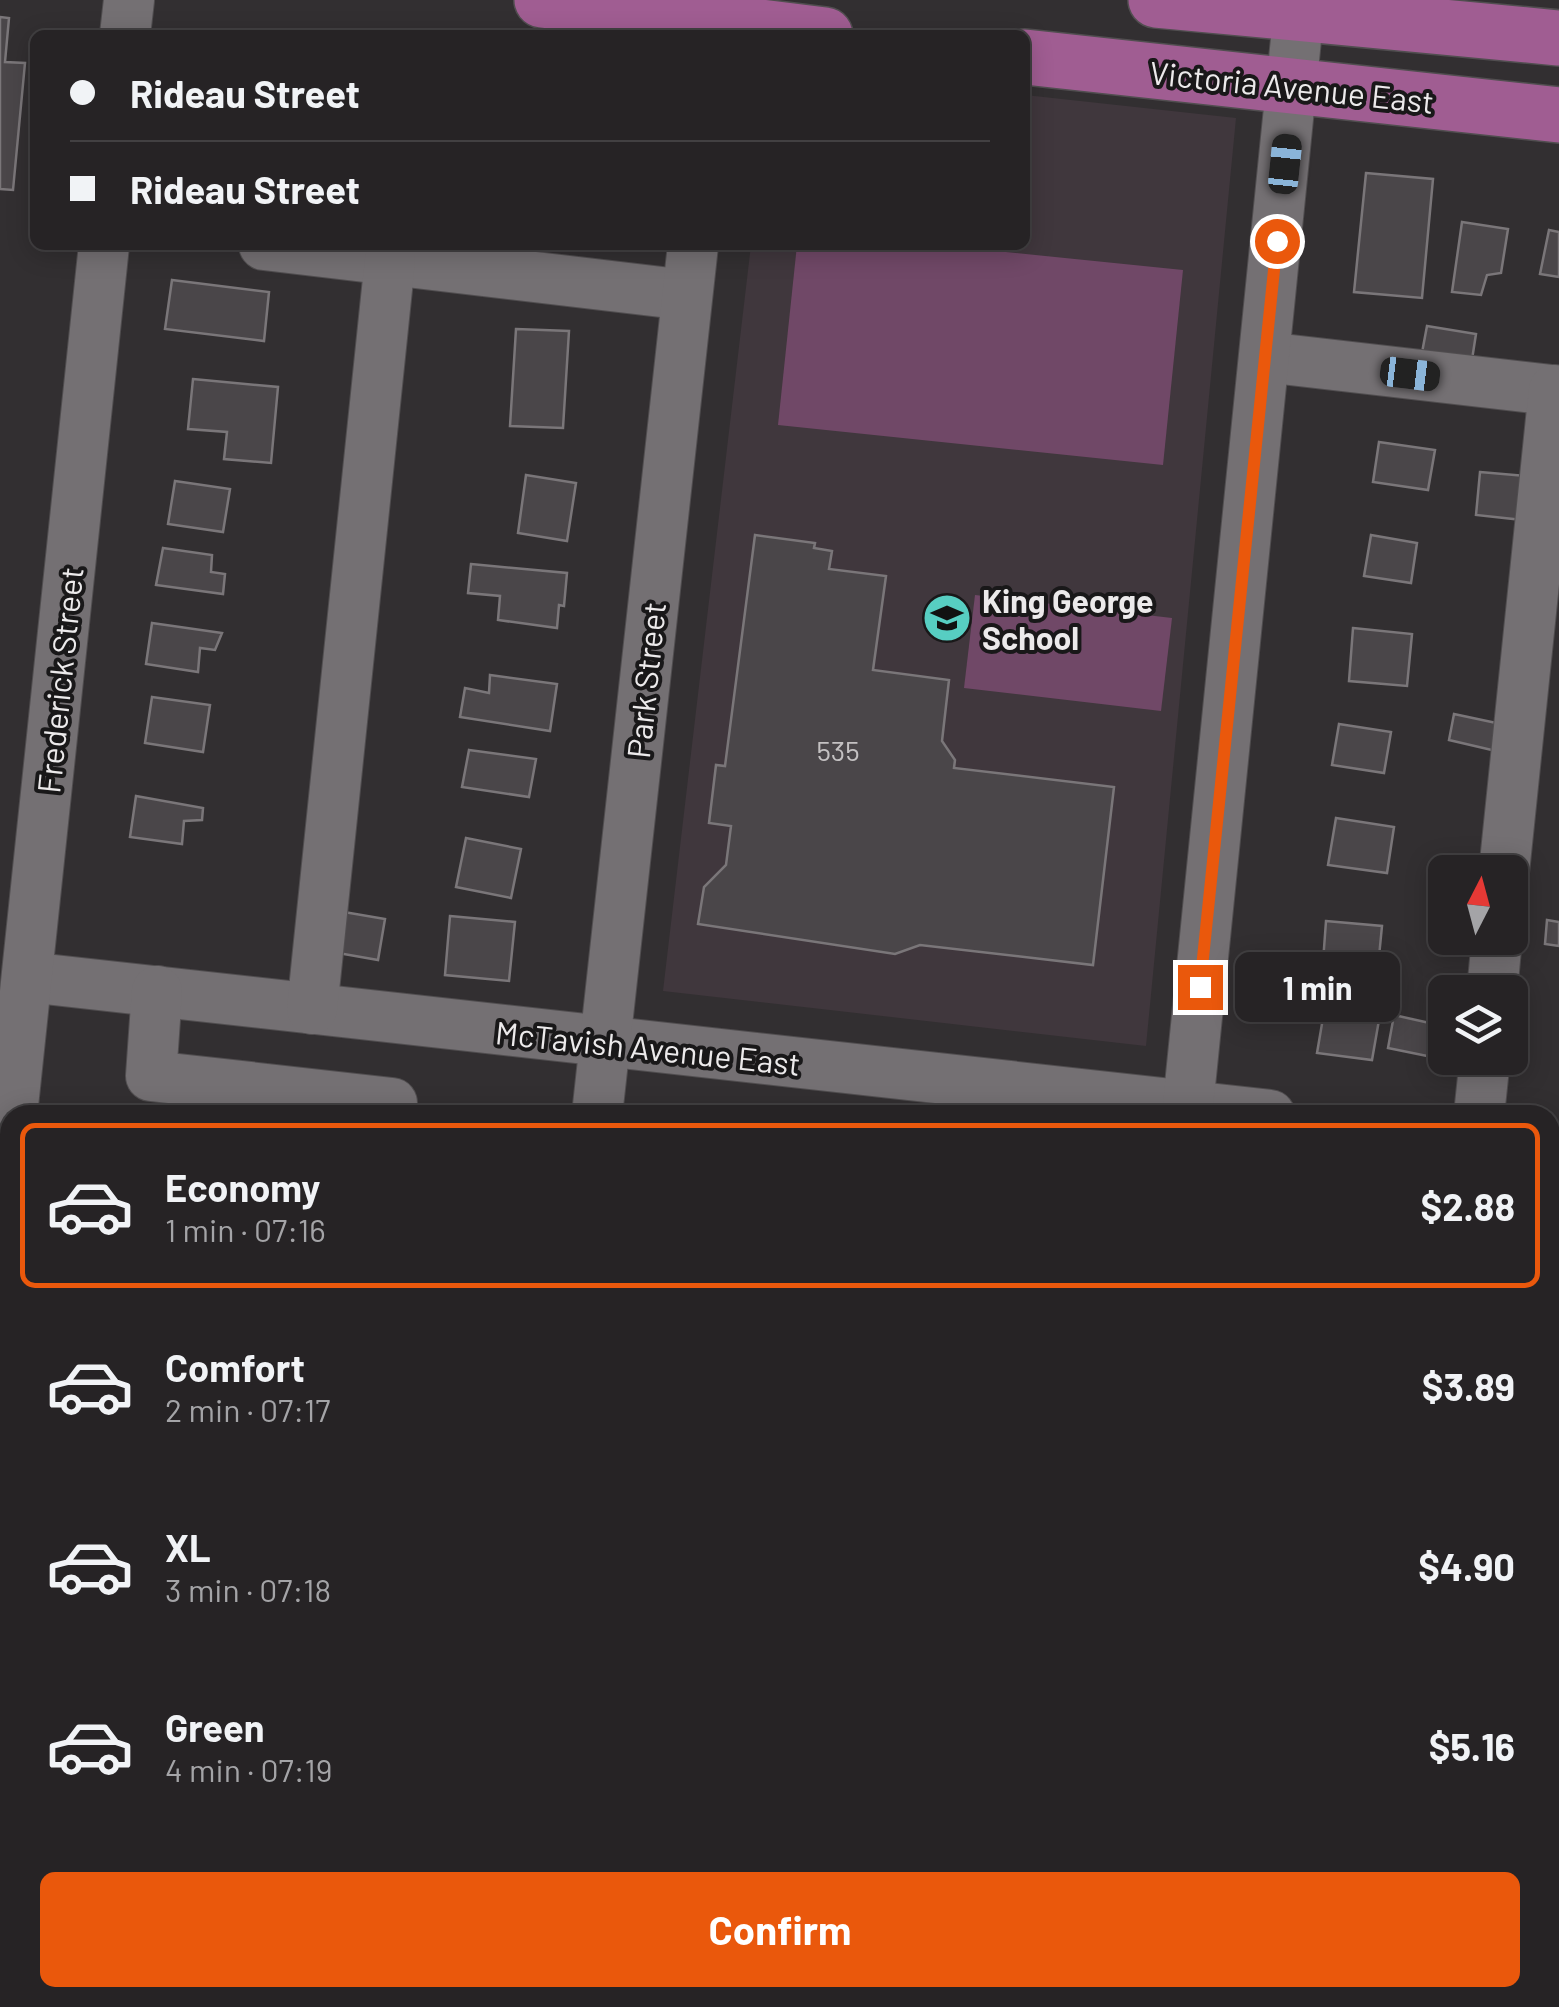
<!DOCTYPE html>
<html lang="en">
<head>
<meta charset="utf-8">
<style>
	body { margin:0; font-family:Barlow,sans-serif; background:#322f32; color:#f1f3f6; height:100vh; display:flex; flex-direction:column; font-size:38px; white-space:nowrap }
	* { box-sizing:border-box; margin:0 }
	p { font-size:32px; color:#a4a4a7 }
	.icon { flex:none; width:55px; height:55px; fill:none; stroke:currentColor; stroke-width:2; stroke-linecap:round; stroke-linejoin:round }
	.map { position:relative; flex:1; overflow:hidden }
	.details { position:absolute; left:0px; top:1105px; width:1560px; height:902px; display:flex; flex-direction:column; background:#262325; border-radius:30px 30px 0 0; box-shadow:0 5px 25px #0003,0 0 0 2px #424042 }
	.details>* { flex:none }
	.banner { position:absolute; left:30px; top:30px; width:1000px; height:220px; border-radius:15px; box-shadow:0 5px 25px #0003,0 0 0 2px #424042; display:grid; align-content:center; height:220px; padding:0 40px; background:#262325 }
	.needle { width:65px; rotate:6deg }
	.buttons { position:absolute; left:1428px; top:855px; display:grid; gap:20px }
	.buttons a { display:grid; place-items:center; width:100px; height:100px; border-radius:15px; background:#262325; box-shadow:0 5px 25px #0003,0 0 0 2px #424042; font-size:50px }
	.end { position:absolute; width:45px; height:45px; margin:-22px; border:12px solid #ea580c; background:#fff; box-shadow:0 0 0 5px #fff }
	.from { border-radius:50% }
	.bubble { position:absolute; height:70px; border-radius:15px; background:#262325; box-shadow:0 5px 25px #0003,0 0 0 2px #424042; font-size:32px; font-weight:700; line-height:70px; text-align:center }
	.car { position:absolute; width:30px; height:60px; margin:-30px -15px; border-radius:12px; box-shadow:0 0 8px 2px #0007; background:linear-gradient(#222 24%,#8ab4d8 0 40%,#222 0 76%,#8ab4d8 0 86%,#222 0) }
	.banner b { display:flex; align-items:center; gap:35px; height:95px; font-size:38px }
	.banner b+b { border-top:2px solid #424042 }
	.banner i { width:25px; height:25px; background:#f1f3f6 }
	ul { padding:18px 0 0; list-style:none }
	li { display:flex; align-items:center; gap:30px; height:165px; margin:0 20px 15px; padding:0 20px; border:5px solid transparent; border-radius:15px }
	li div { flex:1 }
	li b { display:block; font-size:38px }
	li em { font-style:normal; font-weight:700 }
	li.current { border-color:#ea580c }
	li>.icon { width:90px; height:90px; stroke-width:1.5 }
	.button { display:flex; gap:20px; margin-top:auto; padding:20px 40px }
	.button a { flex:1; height:115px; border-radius:15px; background:#ea580c; color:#fff; font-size:40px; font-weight:700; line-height:115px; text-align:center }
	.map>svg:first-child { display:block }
	.built { fill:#40373d }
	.green { fill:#704867 }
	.building { fill:#4a4649; stroke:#7a7679; stroke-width:2.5 }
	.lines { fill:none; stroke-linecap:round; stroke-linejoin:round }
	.minor-casing { stroke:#514e50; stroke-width:52 }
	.major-casing { stroke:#514e50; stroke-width:58 }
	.minor { stroke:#747073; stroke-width:50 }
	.major { stroke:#a05d92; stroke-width:55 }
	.route { stroke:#ea580c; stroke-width:12 }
	.labels { text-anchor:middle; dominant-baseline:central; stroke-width:8; stroke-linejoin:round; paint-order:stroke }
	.number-label { font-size:28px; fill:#c4c1c2 }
	.street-label { font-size:32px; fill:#eceaeb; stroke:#191819 }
	.poi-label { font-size:32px; font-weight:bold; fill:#eceaeb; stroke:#191819; text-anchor:start }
</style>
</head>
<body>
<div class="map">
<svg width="1559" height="2007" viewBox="0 0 1559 2007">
	<rect width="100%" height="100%" fill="#322f31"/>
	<polygon class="built" points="1025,95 1236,118 1146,1046 663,991 751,245 1025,245"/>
	<g class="green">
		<polygon points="797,245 937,245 1183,270 1163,465 778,425"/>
		<polygon points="975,595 1172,618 1161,711 964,688"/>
	</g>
	<g class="building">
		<polygon points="0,17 9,18 5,62 25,63 13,190 0,189"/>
		<polygon points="1366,173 1433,179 1422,298 1354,292"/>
		<polygon points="1462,222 1508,229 1501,273 1487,275 1481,295 1452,292"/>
		<polygon points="1549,230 1559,232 1559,277 1540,274"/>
		<polygon points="172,280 269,292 264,341 165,329"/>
		<polygon points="1427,326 1476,334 1471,366 1421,358"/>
		<polygon points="516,329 569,331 563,428 510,426"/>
		<polygon points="193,379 278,387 271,463 224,459 227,432 188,429"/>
		<polygon points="1379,442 1435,450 1428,490 1373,482"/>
		<polygon points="1480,472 1527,476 1523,520 1476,515"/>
		<polygon points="526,475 576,483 567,541 518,533"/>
		<polygon points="175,481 230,489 223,532 168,524"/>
		<polygon points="755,535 815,543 814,548 832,551 829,569 886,576 873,670 949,680 942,741 955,760 954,768 1114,787 1093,965 920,945 895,954 698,924 704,887 726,865 731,826 709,823 716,765 725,766"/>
		<polygon points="1371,535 1417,543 1411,583 1364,576"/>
		<polygon points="163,548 212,555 211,572 225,574 223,594 156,585"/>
		<polygon points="471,564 567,573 564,606 559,605 557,628 498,620 500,596 468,593"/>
		<polygon points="152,623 222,633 215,650 200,648 198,672 146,664"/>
		<polygon points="1353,628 1412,634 1407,686 1349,681"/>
		<polygon points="490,675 557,684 550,731 460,717 465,688 489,693"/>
		<polygon points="152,697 210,705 203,752 145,743"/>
		<polygon points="1454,714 1501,724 1496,751 1449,740"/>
		<polygon points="1339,724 1391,732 1384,773 1332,765"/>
		<polygon points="469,750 536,759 529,797 462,787"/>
		<polygon points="136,796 203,808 202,820 184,821 182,844 130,837"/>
		<polygon points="1336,818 1394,827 1387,873 1328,865"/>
		<polygon points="466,838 521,849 511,898 456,887"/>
		<polygon points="344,912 385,919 378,960 338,953"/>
		<polygon points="450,916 515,922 509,981 445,975"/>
		<polygon points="1547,920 1559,922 1559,946 1545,944"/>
		<polygon points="1326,921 1382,926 1378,967 1323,962"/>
		<polygon points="1324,1012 1379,1020 1372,1060 1317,1053"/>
		<polygon points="1394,1015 1443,1026 1437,1058 1388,1048"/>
		<polygon points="182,1086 226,1091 223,1115 178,1115"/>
		<polygon points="1550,1328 1559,1329 1559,1377 1550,1376"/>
		<polygon points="1550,1625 1559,1626 1559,1734 1550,1733"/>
		<polygon points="1550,1792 1559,1793 1559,1837 1550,1836"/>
		<polygon points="1550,1908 1559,1909 1559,1963 1550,1962"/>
		<polygon points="613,1998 672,1998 671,2007"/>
		<polygon points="925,1998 987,1998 985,2007 923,2007"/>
		<polygon points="1190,1998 1320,1998 1330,1999 1328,2007 1189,2007"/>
	</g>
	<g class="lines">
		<g class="minor-casing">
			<g id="minor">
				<polyline points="125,35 129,0"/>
				<polyline points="264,245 687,295"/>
				<polyline points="1265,357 1559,391"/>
				<polyline points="1504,872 1554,390"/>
				<polyline points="27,977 1270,1115"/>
				<polyline points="157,991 151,1076 392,1103"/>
				<polyline points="1492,992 1497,938"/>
				<polyline points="312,1009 390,260"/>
				<polyline points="12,1115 104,245"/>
				<polyline points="597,1115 693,245"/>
				<polyline points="1187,1115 1300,0"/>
				<polyline points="1479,1115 1485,1058"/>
				<polyline points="1550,1148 1559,1149"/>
				<polyline points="0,1226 10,1135"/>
				<polyline points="30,1998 112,2007"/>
				<polyline points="502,2007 503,1998"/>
				<polyline points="794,2007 795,1998"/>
				<polyline points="1095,2007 1096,1998"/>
				<polyline points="1385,2007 1386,1998"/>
			</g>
		</g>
		<g class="major-casing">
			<g id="major">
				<polyline points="542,0 825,35"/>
				<polyline points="1156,0 1559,38"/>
				<polyline points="1025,57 1559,115"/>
			</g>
		</g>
		<use href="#minor" class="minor"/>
		<use href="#major" class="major"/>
	</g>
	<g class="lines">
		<polyline class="route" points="1200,987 1277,241"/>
	</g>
	<defs>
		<g id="school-disc" transform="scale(2.5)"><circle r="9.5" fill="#57cec2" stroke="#191819"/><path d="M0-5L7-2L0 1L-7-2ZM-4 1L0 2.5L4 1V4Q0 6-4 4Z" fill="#111"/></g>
	</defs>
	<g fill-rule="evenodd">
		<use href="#school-disc" x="947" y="618"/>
	</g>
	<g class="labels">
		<g class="number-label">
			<text x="838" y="750">535</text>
		</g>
		<g class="street-label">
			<text transform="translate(1292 86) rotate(6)">Victoria Avenue East</text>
			<text transform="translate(59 680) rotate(-84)">Frederick Street</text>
			<text transform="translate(645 680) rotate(-84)">Park Street</text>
			<text transform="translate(648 1047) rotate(6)">McTavish Avenue East</text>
		</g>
		<g class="poi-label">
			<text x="982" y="600">King George<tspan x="982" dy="37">School</tspan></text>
		</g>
	</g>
</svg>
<div class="buttons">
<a><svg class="needle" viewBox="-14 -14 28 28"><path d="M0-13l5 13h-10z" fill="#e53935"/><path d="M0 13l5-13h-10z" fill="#a4a4a7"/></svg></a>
<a><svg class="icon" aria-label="layers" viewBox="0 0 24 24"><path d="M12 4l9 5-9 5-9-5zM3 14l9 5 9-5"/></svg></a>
</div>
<i class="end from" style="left:1277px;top:241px"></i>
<i class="end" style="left:1200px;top:987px"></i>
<div class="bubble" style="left:1235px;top:952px;width:165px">1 min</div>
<i class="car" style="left:1285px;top:164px;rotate:6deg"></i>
<i class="car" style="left:1410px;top:374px;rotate:97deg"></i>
<div class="banner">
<b><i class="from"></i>Rideau Street</b>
<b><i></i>Rideau Street</b>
</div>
<section class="details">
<ul>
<li class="current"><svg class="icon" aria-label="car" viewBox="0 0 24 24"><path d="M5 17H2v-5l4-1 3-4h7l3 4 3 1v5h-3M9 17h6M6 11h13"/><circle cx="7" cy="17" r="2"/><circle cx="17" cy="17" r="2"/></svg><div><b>Economy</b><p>1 min · 07:16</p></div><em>$2.88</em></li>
<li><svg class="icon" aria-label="car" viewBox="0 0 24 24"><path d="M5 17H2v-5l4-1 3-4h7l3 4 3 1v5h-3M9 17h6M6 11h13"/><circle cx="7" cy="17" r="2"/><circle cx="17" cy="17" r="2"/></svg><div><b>Comfort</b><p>2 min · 07:17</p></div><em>$3.89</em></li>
<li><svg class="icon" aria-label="car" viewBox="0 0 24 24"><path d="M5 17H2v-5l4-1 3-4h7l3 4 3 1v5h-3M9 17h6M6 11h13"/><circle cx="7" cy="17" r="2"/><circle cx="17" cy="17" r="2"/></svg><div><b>XL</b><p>3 min · 07:18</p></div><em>$4.90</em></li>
<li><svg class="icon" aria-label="car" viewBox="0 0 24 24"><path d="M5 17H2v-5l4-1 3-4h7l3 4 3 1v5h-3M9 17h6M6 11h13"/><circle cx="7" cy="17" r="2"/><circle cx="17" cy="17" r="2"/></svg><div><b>Green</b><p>4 min · 07:19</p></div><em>$5.16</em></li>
</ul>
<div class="button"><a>Confirm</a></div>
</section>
</div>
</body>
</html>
